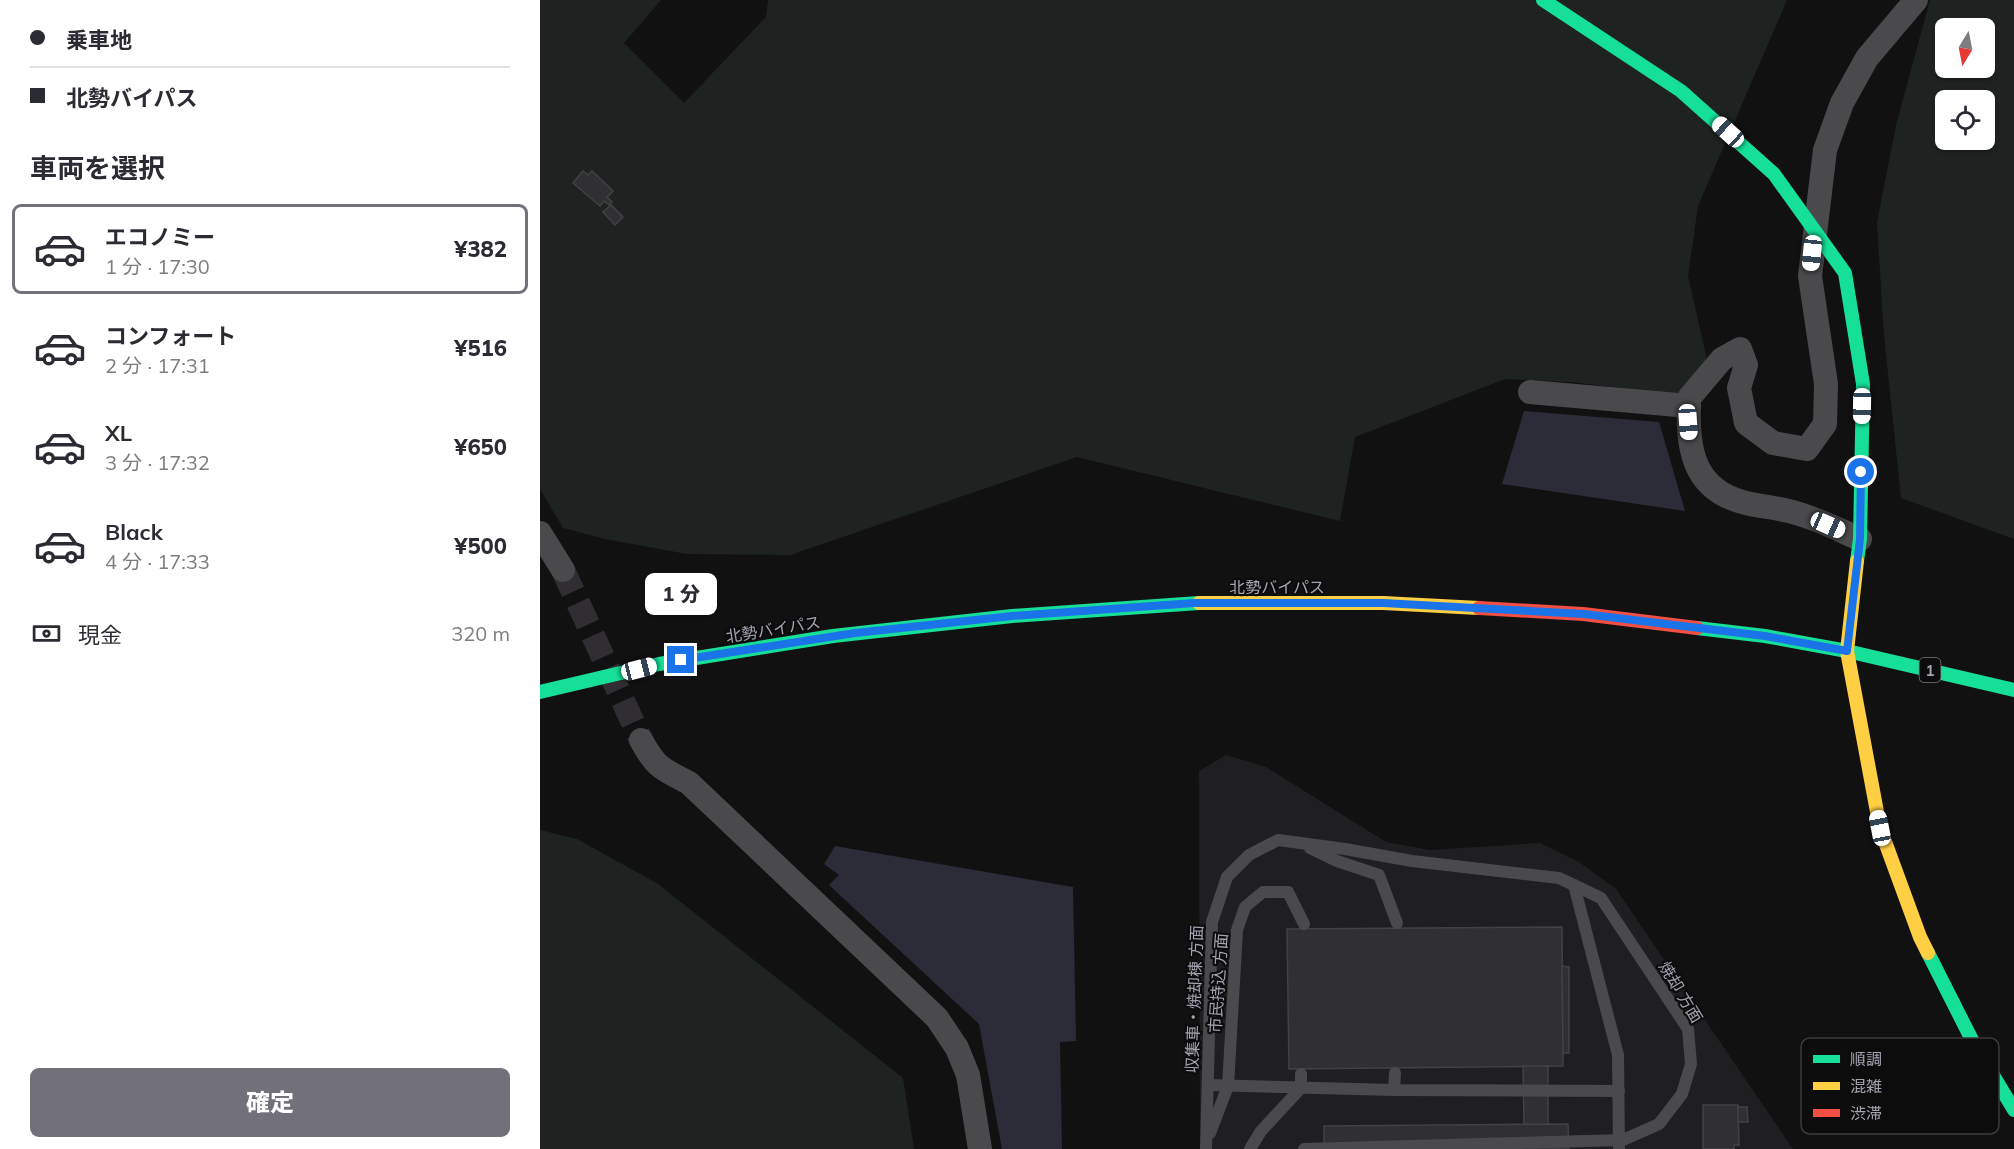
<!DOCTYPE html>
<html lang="ja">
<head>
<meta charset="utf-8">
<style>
	body { margin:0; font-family:Mulish,"Noto Sans JP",sans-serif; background:#f2f2f3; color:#2b2b33; height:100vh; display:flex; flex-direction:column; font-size:22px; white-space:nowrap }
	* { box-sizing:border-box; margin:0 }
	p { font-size:20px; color:#7c7c81 }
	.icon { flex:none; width:33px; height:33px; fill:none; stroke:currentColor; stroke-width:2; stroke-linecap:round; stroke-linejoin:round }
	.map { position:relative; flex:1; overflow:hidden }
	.drawer { display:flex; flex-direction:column; background:#fff; width:540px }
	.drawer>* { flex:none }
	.banner { display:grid; align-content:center; height:132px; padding:0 30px; background:#fff }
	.needle { width:39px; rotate:190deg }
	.fabs { position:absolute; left:1395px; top:18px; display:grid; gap:12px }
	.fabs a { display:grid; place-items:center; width:60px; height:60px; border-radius:9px; background:#fff; box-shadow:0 2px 4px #0004; font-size:30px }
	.end { position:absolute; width:27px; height:27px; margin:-14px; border:8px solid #1a73e8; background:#fff; box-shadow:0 0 0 3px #fff }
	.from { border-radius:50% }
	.bubble { position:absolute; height:42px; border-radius:9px; background:#fff; box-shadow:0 2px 4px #0004; font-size:20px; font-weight:800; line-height:42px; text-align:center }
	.car { position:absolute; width:18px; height:36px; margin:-18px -9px; border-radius:8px; box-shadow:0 0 4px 2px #0007; background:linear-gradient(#fff 24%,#345 0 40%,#fff 0 76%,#345 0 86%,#fff 0) }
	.banner b { display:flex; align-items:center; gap:21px; height:57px; font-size:22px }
	.banner b+b { border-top:2px solid #e1e1e2 }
	.banner i { width:15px; height:15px; background:#2b2b33 }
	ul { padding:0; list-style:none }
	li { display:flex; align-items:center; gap:18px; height:90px; margin:0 12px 9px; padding:0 18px; border:3px solid transparent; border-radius:9px }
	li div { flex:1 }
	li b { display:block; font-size:22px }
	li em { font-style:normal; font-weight:800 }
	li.on { border-color:#727179 }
	li>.icon { width:54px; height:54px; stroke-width:1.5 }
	h2 { padding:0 30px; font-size:27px; line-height:72px }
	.pay { display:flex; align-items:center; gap:15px; height:66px; padding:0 30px; font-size:22px }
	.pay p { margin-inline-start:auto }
	.button { display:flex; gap:12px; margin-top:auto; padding:12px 30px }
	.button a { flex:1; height:69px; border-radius:9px; background:#727179; color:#fff; font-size:24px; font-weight:800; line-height:69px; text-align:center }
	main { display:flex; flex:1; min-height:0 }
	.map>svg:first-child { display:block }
	.built { fill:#1f1e20 }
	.green { fill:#1e2322; fill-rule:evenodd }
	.water { fill:#2b2c37 }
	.building { fill:#302f31; stroke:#424145; stroke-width:1.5 }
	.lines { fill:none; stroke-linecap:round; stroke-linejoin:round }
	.street-tunnel { stroke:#302e32; stroke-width:24; stroke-dasharray:24 12; stroke-linecap:butt }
	.lane { stroke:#4a4a4d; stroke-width:12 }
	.street { stroke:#4a4a4d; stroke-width:24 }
	.fast { stroke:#16e098; stroke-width:14 }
	.slow { stroke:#ffcf43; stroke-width:14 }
	.jam { stroke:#f24e42; stroke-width:14 }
	.route { stroke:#1a73e8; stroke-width:8 }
	.labels { text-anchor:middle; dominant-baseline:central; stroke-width:4.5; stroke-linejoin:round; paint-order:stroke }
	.shield { fill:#0d0c0d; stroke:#787680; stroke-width:1.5 }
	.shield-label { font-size:15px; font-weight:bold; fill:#a6a4b1 }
	.street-label { font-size:16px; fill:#a6a4b1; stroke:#0d0c0d }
	.key { fill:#0d0c0d; stroke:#3b3a3e; stroke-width:1.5 }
	.key-label { font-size:16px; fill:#a6a4b1 }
</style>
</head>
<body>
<main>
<section class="drawer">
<div class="banner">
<b><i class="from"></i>乗車地</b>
<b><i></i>北勢バイパス</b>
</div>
<h2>車両を選択</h2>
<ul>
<li class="on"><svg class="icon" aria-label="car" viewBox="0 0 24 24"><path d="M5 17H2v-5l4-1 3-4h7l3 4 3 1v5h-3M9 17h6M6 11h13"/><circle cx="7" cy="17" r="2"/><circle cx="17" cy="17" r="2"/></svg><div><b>エコノミー</b><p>1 分 · 17:30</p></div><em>¥382</em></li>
<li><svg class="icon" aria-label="car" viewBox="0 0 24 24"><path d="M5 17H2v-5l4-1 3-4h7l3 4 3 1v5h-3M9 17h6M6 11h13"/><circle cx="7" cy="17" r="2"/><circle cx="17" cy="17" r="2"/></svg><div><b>コンフォート</b><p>2 分 · 17:31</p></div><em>¥516</em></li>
<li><svg class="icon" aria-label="car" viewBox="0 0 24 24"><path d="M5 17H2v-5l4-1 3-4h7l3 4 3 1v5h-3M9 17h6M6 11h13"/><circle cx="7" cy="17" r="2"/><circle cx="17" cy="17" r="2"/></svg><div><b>XL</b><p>3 分 · 17:32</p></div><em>¥650</em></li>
<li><svg class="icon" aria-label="car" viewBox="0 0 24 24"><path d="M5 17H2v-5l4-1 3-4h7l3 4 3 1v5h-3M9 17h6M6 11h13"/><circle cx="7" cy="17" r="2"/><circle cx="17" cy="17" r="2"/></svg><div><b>Black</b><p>4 分 · 17:33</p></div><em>¥500</em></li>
</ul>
<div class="pay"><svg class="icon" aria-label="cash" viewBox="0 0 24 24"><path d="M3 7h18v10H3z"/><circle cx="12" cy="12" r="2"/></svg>現金<p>320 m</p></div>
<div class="button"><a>確定</a></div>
</section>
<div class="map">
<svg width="1474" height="1149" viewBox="0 0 1474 1149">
	<rect width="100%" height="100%" fill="#121112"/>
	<polygon class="built" points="686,755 726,767 846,842 890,850 1000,843 1039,862 1076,889 1253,1149 660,1149 659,771"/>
	<g class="green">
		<polygon points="0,0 121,0 84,43 144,103 226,17 228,0 1247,0 1158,206 1148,276 1167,360 1136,395 1032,382 965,379 815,437 800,521 537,457 250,555 147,554 65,539 23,528 0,489"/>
		<path d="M1390 0H1474V539L1361 498 1344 335 1337 223 1356 125ZM1406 28H1444V68H1406ZM1406 100H1444V140H1406Z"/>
		<polygon points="0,830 37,839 118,884 363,1078 374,1149 0,1149"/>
	</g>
	<g class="water">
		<polygon points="984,411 1119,422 1145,511 962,484"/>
		<polygon points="295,846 533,887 536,1041 520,1042 522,1149 462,1149 439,1024 289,885 299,875 284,864"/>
	</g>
	<g class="building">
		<polygon points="43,171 48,175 52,171 73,191 67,197 72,202 69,205 64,201 60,206 33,183"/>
		<polygon points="71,205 83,217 75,225 63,212"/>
		<polygon points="1022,927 1023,1066 749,1069 747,929"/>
		<polygon points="1022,966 1029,967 1029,1053 1023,1053"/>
		<polygon points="983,1066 1008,1066 1008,1125 984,1125"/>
		<polygon points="1163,1105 1198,1105 1199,1145 1194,1145 1194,1149 1163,1149"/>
		<polygon points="1198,1107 1207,1107 1208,1122 1198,1122"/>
		<polygon points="1028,1124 1029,1149 784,1149 784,1126"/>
	</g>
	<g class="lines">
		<polyline class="street-tunnel" points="23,570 101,740"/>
		<g class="lane">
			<polyline points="770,848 797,861 839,875 857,923"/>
			<polyline points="1034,885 1078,1055 1079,1149"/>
			<polyline points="668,1085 854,1090 1079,1091"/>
			<polyline points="854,1090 855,1073"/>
			<polyline points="670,1133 688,1086 697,930 705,907 723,892 748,892 764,924"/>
			<polyline points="666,1149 672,922 687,877 709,855 738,840 805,849 872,861 1019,878 1061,898 1148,1029 1151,1064 1142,1094 1119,1124 1083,1140 764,1149"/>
			<polyline points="710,1149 721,1131 761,1088 761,1074"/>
		</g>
		<g class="street">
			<polyline points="990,392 1149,406"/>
			<polyline points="0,533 23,570"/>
			<path d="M1320 539C1299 530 1278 519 1256 513 1240 508 1223 507 1206 503 1151 490 1147 446 1149 398L1182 359 1200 349 1206 365 1199 388 1206 423 1233 443 1267 449 1285 424 1286 384 1270 276 1285 150 1302 103 1327 58 1376 0"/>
			<path d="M101 740C116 768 122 769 149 783L397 1018 417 1048 428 1075 440 1149"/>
		</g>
		<g class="fast">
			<polyline points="1003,0 1141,91 1234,174 1305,273 1323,384 1320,539 1317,561"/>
			<polyline points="1157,628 1225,636 1307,651 1474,690"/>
			<polyline points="0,692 119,664 293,636 472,616 659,603"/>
			<polyline points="1388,953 1432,1040 1474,1110"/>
		</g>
		<g class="slow">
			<polyline points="1317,561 1307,651 1340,828 1380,937 1388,953"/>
			<polyline points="659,603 843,603 939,608"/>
		</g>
		<polyline class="jam" points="939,608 1043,614 1157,628"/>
	</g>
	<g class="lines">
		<polyline class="route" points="141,660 315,633 472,616 654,603 843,603 1044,614 1225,636 1307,651 1320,539 1321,472"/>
	</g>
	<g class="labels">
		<rect class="shield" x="1379.5" y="658" width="21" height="24" rx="4.5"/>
		<g class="shield-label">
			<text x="1390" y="670">1</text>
		</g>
		<g class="street-label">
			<text x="737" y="587">北勢バイパス</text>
			<text transform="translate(233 629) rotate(-9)">北勢バイパス</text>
			<text transform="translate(678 983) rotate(-86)">市民持込 方面</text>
			<text transform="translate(1141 992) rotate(59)">焼却 方面</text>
			<text transform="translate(654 999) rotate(-88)">収集車・焼却棟 方面</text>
		</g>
	</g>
	<rect x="1261" y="1038" width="198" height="96" rx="9" class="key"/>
	<rect x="1273" y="1055" width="27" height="8" fill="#16e098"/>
	<rect x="1273" y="1082" width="27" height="8" fill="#ffcf43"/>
	<rect x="1273" y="1109" width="27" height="8" fill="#f24e42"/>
	<g class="key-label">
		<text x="1310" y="1065">順調</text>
		<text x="1310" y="1092">混雑</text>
		<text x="1310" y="1119">渋滞</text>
	</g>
</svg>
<div class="fabs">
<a><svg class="needle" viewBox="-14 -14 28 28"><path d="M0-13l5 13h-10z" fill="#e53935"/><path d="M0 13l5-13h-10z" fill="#7c7c81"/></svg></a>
<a><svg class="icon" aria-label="locate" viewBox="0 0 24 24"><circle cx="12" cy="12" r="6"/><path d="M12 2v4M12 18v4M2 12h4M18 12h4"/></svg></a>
</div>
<i class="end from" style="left:1321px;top:472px"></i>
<i class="end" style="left:141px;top:660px"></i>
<div class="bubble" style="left:105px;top:573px;width:72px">1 分</div>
<i class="car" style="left:1188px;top:132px;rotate:312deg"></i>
<i class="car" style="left:1272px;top:253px;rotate:186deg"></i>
<i class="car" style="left:1322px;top:406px;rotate:181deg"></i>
<i class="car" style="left:1148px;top:422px;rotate:176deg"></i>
<i class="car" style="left:1288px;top:525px;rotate:114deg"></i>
<i class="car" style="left:99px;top:669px;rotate:76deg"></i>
<i class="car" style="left:1340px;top:828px;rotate:349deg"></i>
</div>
</main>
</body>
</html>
